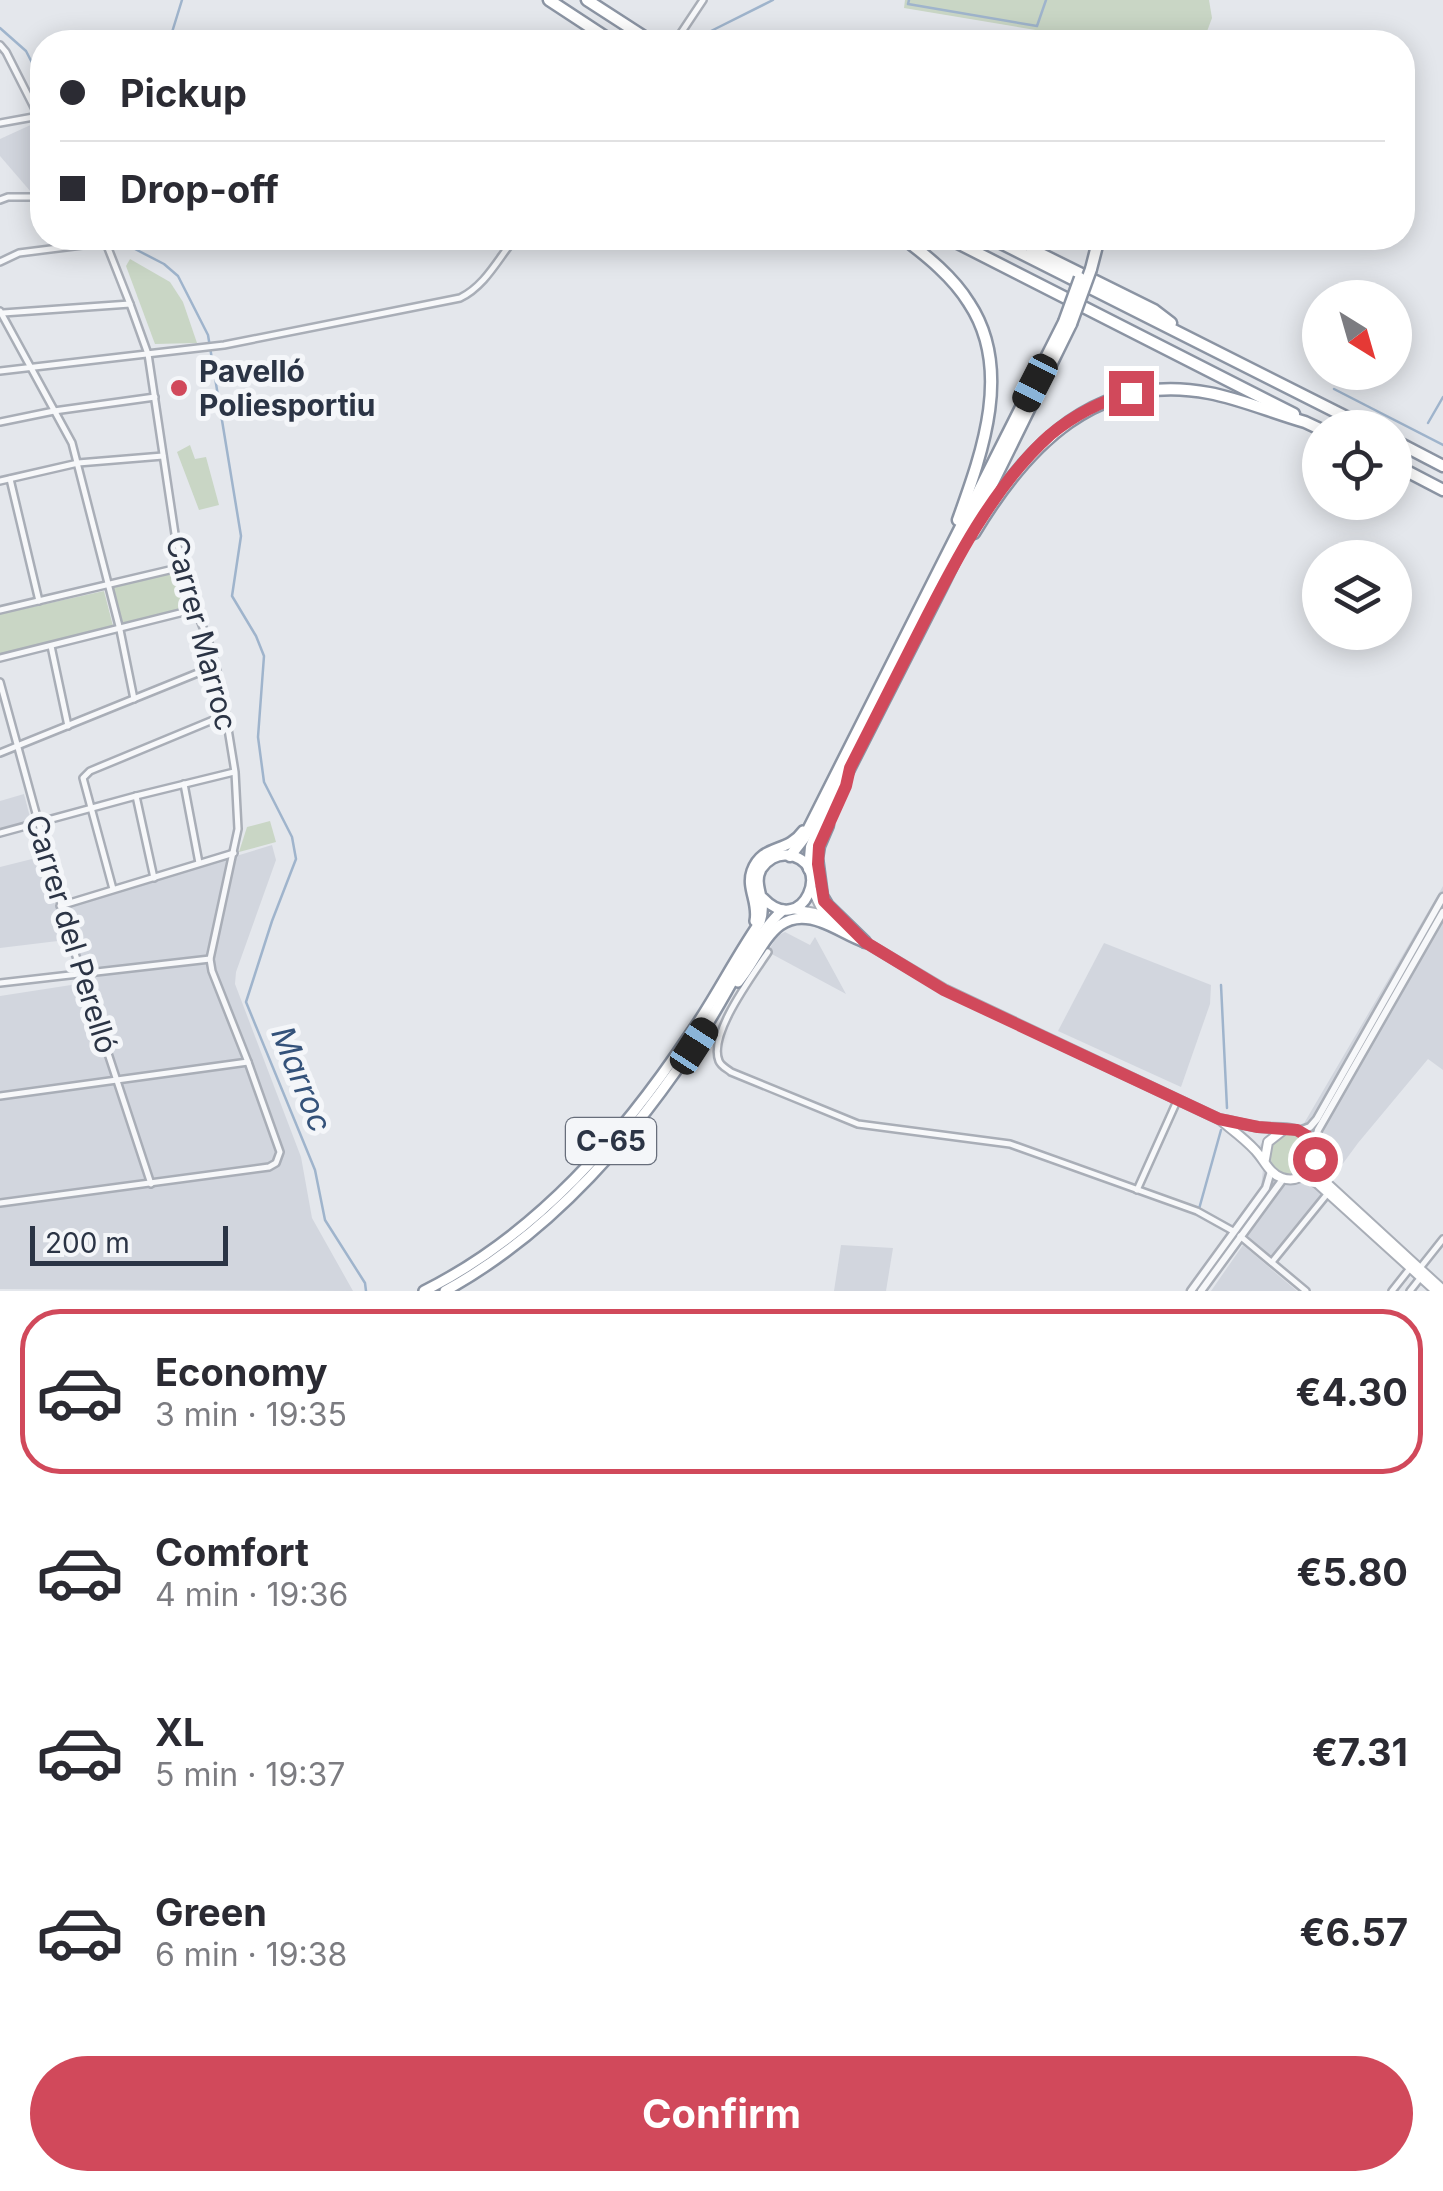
<!DOCTYPE html>
<html lang="en">
<head>
<meta charset="utf-8">
<style>
	body { margin:0; font-family:Inter,sans-serif; background:#f2f2f3; color:#2b2b33; height:100vh; display:flex; flex-direction:column; font-size:38px; white-space:nowrap }
	* { box-sizing:border-box; margin:0 }
	p { font-size:32px; color:#7c7c81 }
	.icon { flex:none; width:55px; height:55px; fill:none; stroke:currentColor; stroke-width:2; stroke-linecap:round; stroke-linejoin:round }
	.map { position:relative; height:1291px; overflow:hidden }
	.sheet { display:flex; flex-direction:column; background:#fff; flex:1 }
	.sheet>* { flex:none }
	.banner { position:absolute; left:30px; top:30px; width:1385px; height:220px; border-radius:40px; box-shadow:0 5px 25px #0003; display:grid; align-content:center; height:220px; padding:0 30px; background:#fff }
	.needle { width:65px; rotate:143deg }
	.controls { position:absolute; left:1302px; top:280px; display:grid; gap:20px }
	.controls a { display:grid; place-items:center; width:110px; height:110px; border-radius:50%; background:#fff; box-shadow:0 5px 25px #0003; font-size:50px }
	.scale { position:absolute; left:30px; bottom:25px; width:198px; box-sizing:border-box; padding-left:10px; border:5px solid #2b3445; border-top:0; font-size:28px; line-height:35px; white-space:nowrap; color:#2b3445; -webkit-text-stroke:8px #f4f6f9; paint-order:stroke }
	.end { position:absolute; width:45px; height:45px; margin:-22px; border:12px solid #d1495b; background:#fff; box-shadow:0 0 0 5px #fff }
	.from { border-radius:50% }
	.car { position:absolute; width:30px; height:60px; margin:-30px -15px; border-radius:12px; box-shadow:0 0 8px 2px #0007; background:linear-gradient(#222 24%,#8ab4d8 0 40%,#222 0 76%,#8ab4d8 0 86%,#222 0) }
	.banner b { display:flex; align-items:center; gap:35px; height:95px; font-size:38px }
	.banner b+b { border-top:2px solid #e1e1e2 }
	.banner i { width:25px; height:25px; background:#2b2b33 }
	ul { padding:18px 0 0; list-style:none }
	li { display:flex; align-items:center; gap:30px; height:165px; margin:0 20px 15px; padding:0 10px; border:5px solid transparent; border-radius:40px }
	li div { flex:1 }
	li b { display:block; font-size:38px }
	li em { font-style:normal; font-weight:700 }
	li.current { border-color:#d1495b }
	li>.icon { width:90px; height:90px; stroke-width:1.5 }
	.button { display:flex; gap:20px; margin-top:auto; padding:20px 30px }
	.button a { flex:1; height:115px; border-radius:60px; background:#d1495b; color:#fff; font-size:40px; font-weight:700; line-height:115px; text-align:center }
	.map>svg:first-child { display:block }
	.built { fill:#d2d6de }
	.green { fill:#c9d6c5 }
	.lines { fill:none; stroke-linecap:round; stroke-linejoin:round }
	.stream { stroke:#9fb4cc; stroke-width:2.5 }
	.minor-casing { stroke:#a9aeb7; stroke-width:10 }
	.tertiary-casing { stroke:#a9aeb7; stroke-width:11 }
	.secondary-casing { stroke:#a9aeb7; stroke-width:12 }
	.trunk-casing { stroke:#8b94a3; stroke-width:14 }
	.motorway-casing { stroke:#8b94a3; stroke-width:15 }
	.minor { stroke:#f7f8fa; stroke-width:5 }
	.tertiary { stroke:#f7f8fa; stroke-width:6 }
	.secondary { stroke:#fff; stroke-width:8 }
	.trunk { stroke:#fff; stroke-width:9 }
	.motorway { stroke:#fff; stroke-width:10 }
	.motorway-bridge-casing { stroke:#8b94a3; stroke-width:15; stroke-linecap:butt }
	.motorway-bridge { stroke:#fff; stroke-width:10 }
	.route { stroke:#d1495b; stroke-width:12 }
	.poi-dot { fill:#d1495b; stroke:#f4f6f9; stroke-width:4 }
	.labels { text-anchor:middle; dominant-baseline:central; stroke-width:10; stroke-linejoin:round; paint-order:stroke }
	.shield { fill:#f4f6f9; stroke:#676e7b; stroke-width:2.5 }
	.shield-label { font-size:28px; font-weight:bold; fill:#2b3445 }
	.poi-label { font-size:30px; font-weight:bold; fill:#2b3445; stroke:#f4f6f9; text-anchor:start }
	.street-label { font-size:30px; fill:#2b3445; stroke:#f4f6f9 }
	.water-label { font-size:32px; font-style:italic; fill:#34527a; stroke:#f4f6f9 }
</style>
</head>
<body>
<div class="map">
<svg width="1443" height="1291" viewBox="0 0 1443 1291">
	<rect width="100%" height="100%" fill="#e4e7ec"/>
	<g class="built">
		<polygon points="35,123 42,137 42,193 31,192 0,156 0,139"/>
		<polygon points="24,794 31,821 0,829 0,801"/>
		<polygon points="272,845 276,860 236,972 235,984 301,1157 312,1218 353,1291 0,1289 0,996 84,983 62,909"/>
		<polygon points="40,857 66,940 0,948 0,867"/>
		<polygon points="1443,886 1443,1070 1428,1059 1358,1143 1328,1184 1326,1192 1269,1260 1230,1229 1261,1188 1263,1169 1252,1156 1277,1123 1303,1125"/>
		<polygon points="785,932 810,945 815,937 846,994 768,952 777,936"/>
		<polygon points="1104,943 1211,985 1210,1004 1181,1087 1058,1031"/>
		<polygon points="841,1245 893,1248 886,1291 834,1291"/>
		<polygon points="1243,1245 1278,1275 1297,1291 1211,1291"/>
	</g>
	<g class="green">
		<polygon points="905,0 1209,0 1212,18 1203,42 1107,42 904,8"/>
		<polygon points="130,259 170,282 183,302 197,343 155,344 126,266"/>
		<polygon points="190,445 195,459 206,457 219,505 199,510 177,452"/>
		<polygon points="178,572 190,607 121,625 112,588"/>
		<polygon points="104,591 113,626 0,654 0,614"/>
		<polygon points="270,821 276,842 239,852 247,827"/>
		<circle cx="1290" cy="1154" r="20"/>
	</g>
	<g class="lines">
		<g class="stream">
			<polyline points="909,0 908,4 1037,26 1046,0"/>
			<polyline points="0,28 26,51 42,82"/>
			<polyline points="706,37 709,32 773,0"/>
			<polyline points="169,42 182,0"/>
			<polyline points="133,238 135,249 164,264 178,276 208,335 241,536 232,596 256,636 264,656 258,737 264,782 292,837 296,859 272,921 246,1002 315,1170 325,1220 365,1283 366,1291"/>
			<polyline points="1334,389 1443,445"/>
			<polyline points="1428,423 1443,397"/>
			<polyline points="1221,985 1227,1108"/>
			<polyline points="1199,1209 1221,1130"/>
		</g>
		<g class="minor-casing">
			<g id="minor">
				<polyline points="675,42 703,0"/>
				<polyline points="0,45 6,52 42,123"/>
				<polyline points="0,123 39,116"/>
				<polyline points="0,200 8,197 42,197"/>
				<polyline points="0,262 19,253 106,242"/>
				<polyline points="0,311 72,443 120,630 134,699"/>
				<polyline points="3,313 130,304"/>
				<path d="M0 371 224 345 460 298C485 286 498 259 515 238"/>
				<polyline points="0,422 54,411 155,397"/>
				<polyline points="10,479 39,601"/>
				<polyline points="0,481 78,463 163,456"/>
				<polyline points="0,610 182,567"/>
				<polyline points="51,646 68,726"/>
				<polyline points="0,658 196,609"/>
				<polyline points="0,682 71,941 151,1184"/>
				<polyline points="0,753 215,666"/>
				<polyline points="184,784 199,863"/>
				<polyline points="136,796 154,878"/>
				<polyline points="0,833 136,796 234,772"/>
				<polyline points="113,889 83,778 90,771 225,715"/>
				<polyline points="60,906 234,853"/>
				<path d="M768 952C753 975 708 1034 719 1061 721 1066 726 1068 731 1072L858 1124 1010 1144 1197 1211 1233 1231"/>
				<polyline points="0,983 210,959"/>
				<polyline points="0,1096 248,1062"/>
				<polyline points="1137,1190 1177,1101"/>
				<polyline points="0,1203 269,1167 276,1163 280,1152 248,1062 212,971 210,959 238,829 235,772 222,692 212,651 190,594 175,534 148,354 130,304 104,238"/>
				<polyline points="1240,1236 1306,1291"/>
				<polyline points="1272,1262 1328,1193"/>
				<polyline points="1420,1268 1443,1239"/>
				<polyline points="1392,1291 1411,1267"/>
				<polyline points="1410,1291 1421,1277"/>
			</g>
		</g>
		<g class="tertiary-casing">
			<g id="tertiary">
				<polyline points="1299,1131 1310,1127 1317,1119 1443,897"/>
				<polyline points="1314,1145 1318,1130 1443,912"/>
				<polyline points="1191,1291 1266,1188 1271,1171"/>
				<polyline points="1201,1291 1283,1179"/>
			</g>
		</g>
		<g class="secondary-casing">
			<g id="secondary">
				<polyline points="812,889 821,908 834,918"/>
				<polyline points="792,909 815,913 838,926"/>
				<path d="M863 941 944 989 1219 1119C1232 1121 1245 1125 1258 1127 1272 1129 1292 1125 1305 1134 1328 1150 1309 1187 1282 1178 1269 1174 1264 1159 1255 1150 1244 1138 1231 1129 1219 1119"/>
				<polyline points="1265,1159 1268,1142 1282,1131"/>
				<polyline points="1313,1165 1320,1177 1443,1290"/>
				<polyline points="1300,1177 1307,1177 1317,1183 1436,1291"/>
			</g>
		</g>
		<g class="trunk-casing">
			<g id="trunk">
				<path d="M755 921C759 903 746 888 752 871 762 843 787 854 803 831"/>
				<path d="M738 982C763 953 772 904 821 922 836 927 850 937 865 942"/>
				<path d="M424 1291C538 1234 622 1136 691 1033 716 997 735 958 760 922 768 898 752 887 761 869 767 860 777 854 787 855 836 860 803 940 763 898"/>
				<path d="M445 1291C554 1231 636 1134 703 1031 727 995 753 936 783 910"/>
			</g>
		</g>
		<g class="motorway-casing">
			<g id="motorway">
				<polyline points="549,0 613,42"/>
				<polyline points="587,0 652,42"/>
				<path d="M903 238C927 256 953 277 969 303 1013 369 982 453 958 520"/>
				<polyline points="948,238 1294,414"/>
				<polyline points="991,238 1368,428"/>
				<polyline points="1021,238 1033,250 1154,310 1171,323"/>
				<polyline points="1091,269 1099,238"/>
				<polyline points="1395,441 1443,466"/>
				<polyline points="1395,465 1443,490"/>
				<path d="M974 533C1026 446 1097 371 1209 393 1241 399 1273 413 1305 422L1320 429"/>
				<polyline points="828,825 819,846 817,858 822,896 828,906 865,942"/>
				<polyline points="790,856 804,838 1064,322"/>
				<polyline points="809,869 811,847 816,834 942,586 1071,324"/>
			</g>
		</g>
		<use href="#minor" class="minor"/>
		<use href="#tertiary" class="tertiary"/>
		<use href="#secondary" class="secondary"/>
		<use href="#trunk" class="trunk"/>
		<use href="#motorway" class="motorway"/>
		<g class="motorway-bridge-casing">
			<g id="motorway-bridge">
				<polyline points="1064,322 1080,278"/>
				<polyline points="1071,324 1091,269"/>
			</g>
		</g>
		<use href="#motorway-bridge" class="motorway-bridge"/>
	</g>
	<g class="lines">
		<path class="route" d="M1131 393C1101 401 1074 415 1050 435 993 486 953 565 919 632 896 677 873 723 850 768L846 786 819 846 818 864 824 901 865 942 944 990 1219 1119 1258 1127 1297 1130 1307 1136 1312 1142 1315 1159"/>
	</g>
	<circle class="poi-dot" cx="179" cy="388" r="10"/>
	<g class="labels">
		<rect class="shield" x="566" y="1118" width="90" height="46" rx="8"/>
		<g class="shield-label">
			<text x="611" y="1141">C-65</text>
		</g>
		<g class="poi-label">
			<text x="199" y="371">Pavelló<tspan x="199" dy="34">Poliesportiu</tspan></text>
		</g>
		<g class="street-label">
			<text transform="translate(202 633) rotate(75)">Carrer Marroc</text>
			<text transform="translate(72 934) rotate(73)">Carrer del Perelló</text>
		</g>
		<g class="water-label">
			<text transform="translate(302 1079) rotate(68)">Marroc</text>
		</g>
	</g>
</svg>
<div class="controls">
<a><svg class="needle" viewBox="-14 -14 28 28"><path d="M0-13l5 13h-10z" fill="#e53935"/><path d="M0 13l5-13h-10z" fill="#7c7c81"/></svg></a>
<a><svg class="icon" aria-label="locate" viewBox="0 0 24 24"><circle cx="12" cy="12" r="6"/><path d="M12 2v4M12 18v4M2 12h4M18 12h4"/></svg></a>
<a><svg class="icon" aria-label="layers" viewBox="0 0 24 24"><path d="M12 4l9 5-9 5-9-5zM3 14l9 5 9-5"/></svg></a>
</div>
<div class="scale">200 m</div>
<i class="end from" style="left:1315px;top:1159px"></i>
<i class="end" style="left:1131px;top:393px"></i>
<i class="car" style="left:1035px;top:383px;rotate:207deg"></i>
<i class="car" style="left:694px;top:1046px;rotate:33deg"></i>
<div class="banner">
<b><i class="from"></i>Pickup</b>
<b><i></i>Drop-off</b>
</div>
</div>
<section class="sheet">
<ul>
<li class="current"><svg class="icon" aria-label="car" viewBox="0 0 24 24"><path d="M5 17H2v-5l4-1 3-4h7l3 4 3 1v5h-3M9 17h6M6 11h13"/><circle cx="7" cy="17" r="2"/><circle cx="17" cy="17" r="2"/></svg><div><b>Economy</b><p>3 min · 19:35</p></div><em>€4.30</em></li>
<li><svg class="icon" aria-label="car" viewBox="0 0 24 24"><path d="M5 17H2v-5l4-1 3-4h7l3 4 3 1v5h-3M9 17h6M6 11h13"/><circle cx="7" cy="17" r="2"/><circle cx="17" cy="17" r="2"/></svg><div><b>Comfort</b><p>4 min · 19:36</p></div><em>€5.80</em></li>
<li><svg class="icon" aria-label="car" viewBox="0 0 24 24"><path d="M5 17H2v-5l4-1 3-4h7l3 4 3 1v5h-3M9 17h6M6 11h13"/><circle cx="7" cy="17" r="2"/><circle cx="17" cy="17" r="2"/></svg><div><b>XL</b><p>5 min · 19:37</p></div><em>€7.31</em></li>
<li><svg class="icon" aria-label="car" viewBox="0 0 24 24"><path d="M5 17H2v-5l4-1 3-4h7l3 4 3 1v5h-3M9 17h6M6 11h13"/><circle cx="7" cy="17" r="2"/><circle cx="17" cy="17" r="2"/></svg><div><b>Green</b><p>6 min · 19:38</p></div><em>€6.57</em></li>
</ul>
<div class="button"><a>Confirm</a></div>
</section>
</body>
</html>
